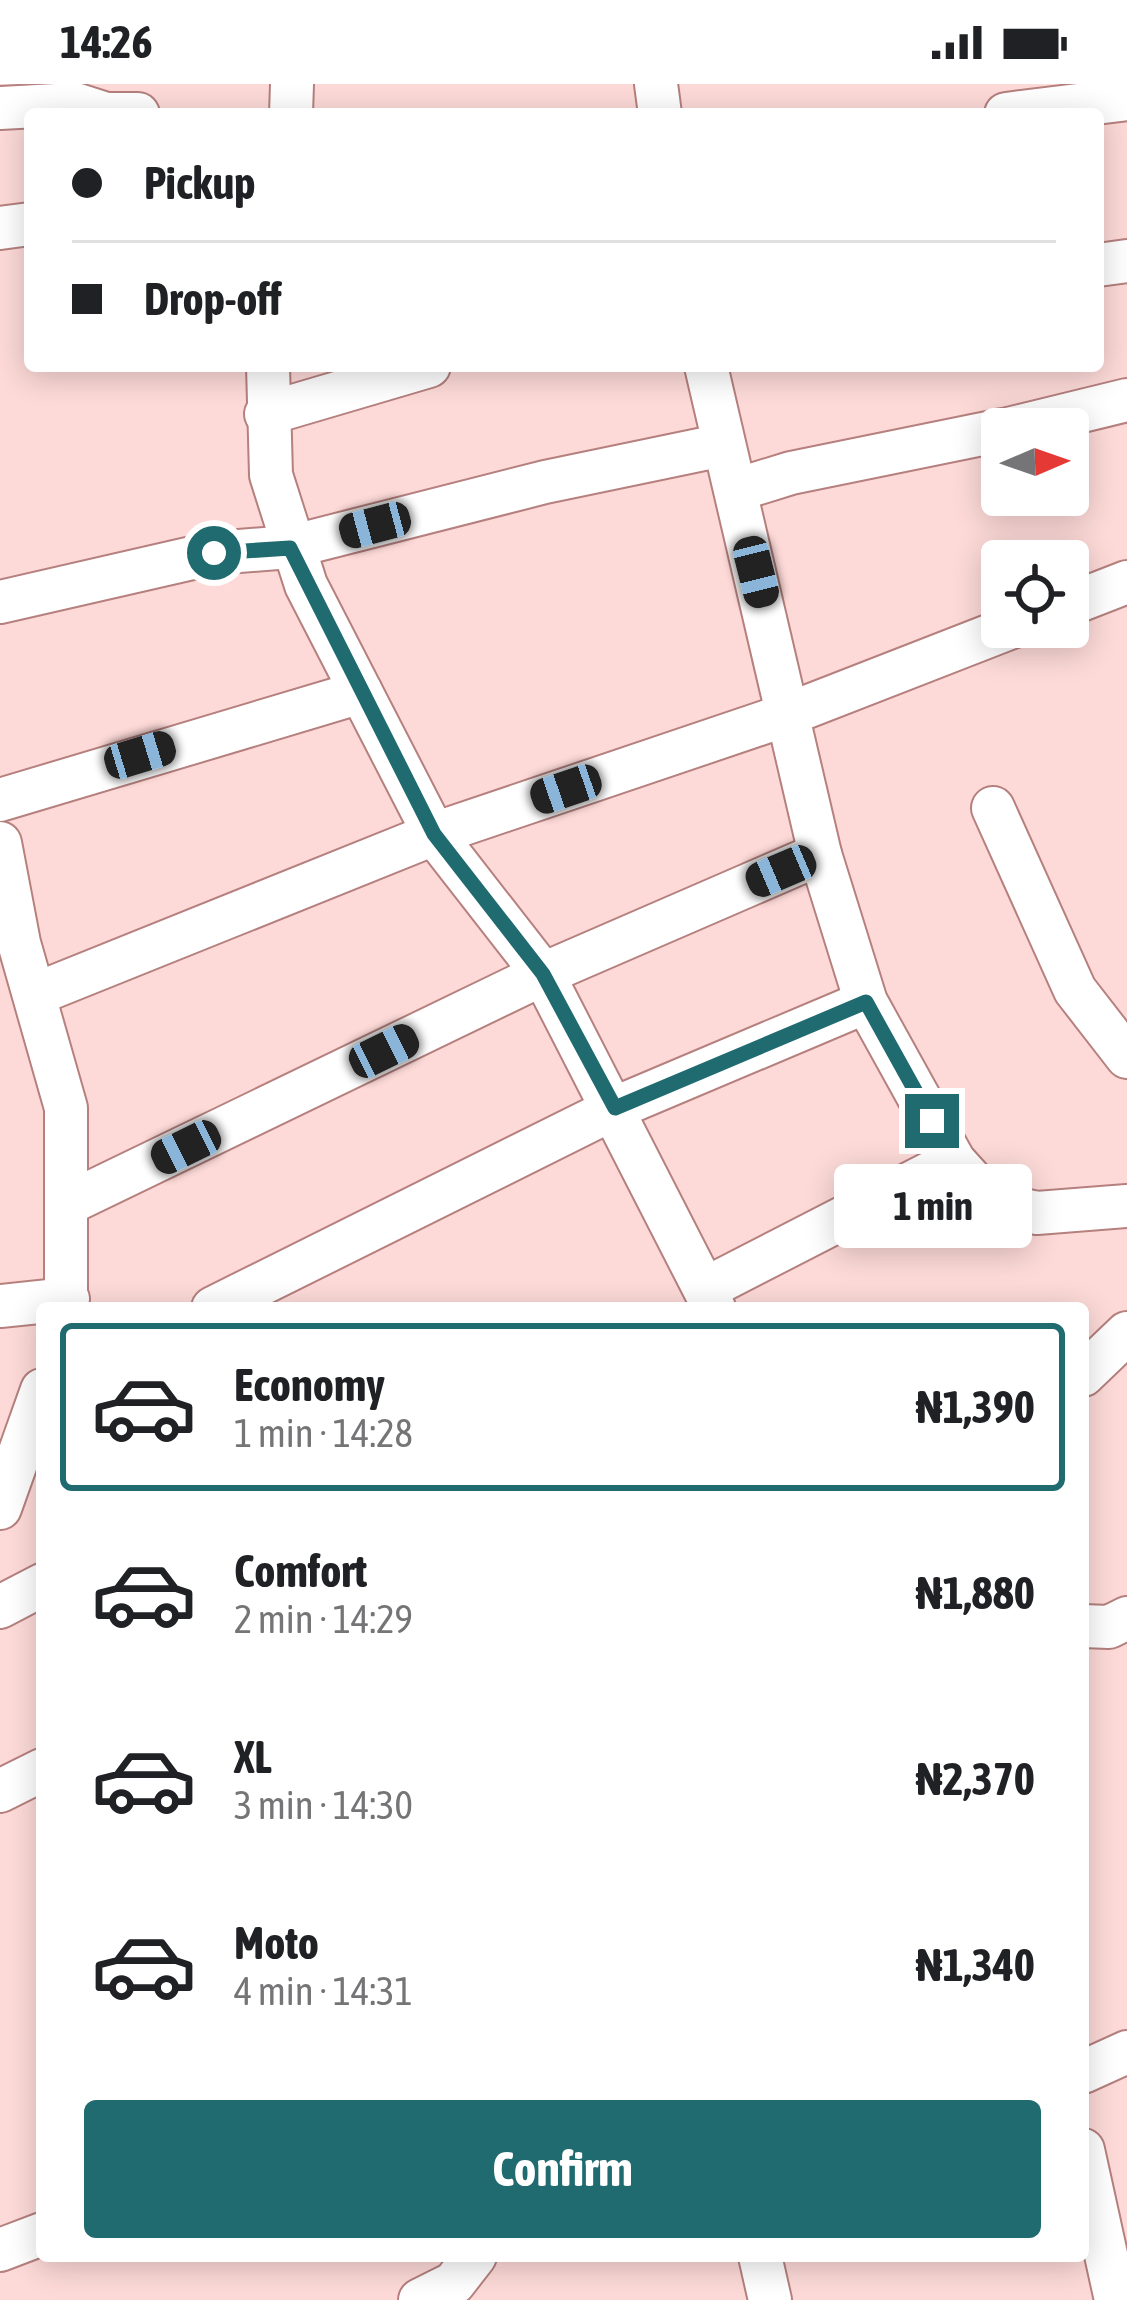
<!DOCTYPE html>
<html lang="en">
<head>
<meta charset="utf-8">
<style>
	body { margin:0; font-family:"Asap Condensed",sans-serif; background:#f6f6f6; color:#202124; height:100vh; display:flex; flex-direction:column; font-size:45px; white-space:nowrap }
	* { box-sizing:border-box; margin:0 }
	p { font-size:39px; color:#757577 }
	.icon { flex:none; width:66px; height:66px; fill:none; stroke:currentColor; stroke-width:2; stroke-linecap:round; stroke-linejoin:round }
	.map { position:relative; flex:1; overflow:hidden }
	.side { position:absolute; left:36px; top:1218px; width:1053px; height:960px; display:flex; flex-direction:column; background:#fff; border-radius:12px; box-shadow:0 6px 30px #0003 }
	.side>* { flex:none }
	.hud { position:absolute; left:24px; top:24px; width:1080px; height:264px; border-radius:12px; box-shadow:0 6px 30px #0003; display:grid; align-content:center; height:264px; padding:0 48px; background:#fff }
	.needle { width:78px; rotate:88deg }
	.controls { position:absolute; left:981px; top:324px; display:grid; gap:24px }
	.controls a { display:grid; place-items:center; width:108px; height:108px; border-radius:12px; background:#fff; box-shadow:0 6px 30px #0003; font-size:60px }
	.end { position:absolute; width:54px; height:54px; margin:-27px; border:15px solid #1f6b70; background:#fff; box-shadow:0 0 0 6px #fff }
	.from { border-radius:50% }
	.bubble { position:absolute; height:84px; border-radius:12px; background:#fff; box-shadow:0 6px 30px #0003; font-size:39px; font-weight:700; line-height:84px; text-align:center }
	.car { position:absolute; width:36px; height:72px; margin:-36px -18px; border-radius:15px; box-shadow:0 0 9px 3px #0007; background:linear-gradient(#222 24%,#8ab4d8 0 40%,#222 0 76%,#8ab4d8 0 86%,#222 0) }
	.hud b { display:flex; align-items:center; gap:42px; height:114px; font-size:45px }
	.hud b+b { border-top:3px solid #e0e0e0 }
	.hud i { width:30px; height:30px; background:#202124 }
	ul { padding:21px 0 0; list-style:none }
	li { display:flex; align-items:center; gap:36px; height:168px; margin:0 24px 18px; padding:0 24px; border:6px solid transparent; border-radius:12px }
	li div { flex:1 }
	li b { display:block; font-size:45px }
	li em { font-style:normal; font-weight:700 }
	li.selected { border-color:#1f6b70 }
	li>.icon { width:108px; height:108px; stroke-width:1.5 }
	.primary-button { display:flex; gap:24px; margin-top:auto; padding:24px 48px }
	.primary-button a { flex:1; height:138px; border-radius:12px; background:#1f6b70; color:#fff; font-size:48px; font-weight:700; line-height:138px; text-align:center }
	.status { display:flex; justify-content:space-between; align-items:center; height:84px; padding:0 60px; background:#fff; direction:ltr }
	.status svg { height:33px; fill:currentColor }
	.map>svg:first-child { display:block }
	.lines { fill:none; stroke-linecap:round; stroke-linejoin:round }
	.minor-casing { stroke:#b5807e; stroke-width:46 }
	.minor { stroke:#fff; stroke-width:42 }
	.route { stroke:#1f6b70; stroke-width:15 }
</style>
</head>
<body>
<div class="status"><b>14:26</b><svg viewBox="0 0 49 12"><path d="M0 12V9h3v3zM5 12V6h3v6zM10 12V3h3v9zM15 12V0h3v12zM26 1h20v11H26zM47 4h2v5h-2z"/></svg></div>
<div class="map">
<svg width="1127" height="2216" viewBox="0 0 1127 2216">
	<rect width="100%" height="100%" fill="#fddad8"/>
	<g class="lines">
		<g class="minor-casing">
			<g id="minor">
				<polyline points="656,0 660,30"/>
				<polyline points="0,24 75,20 106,30 138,30"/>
				<polyline points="291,30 292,0"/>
				<polyline points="1006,30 1127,15"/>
				<polyline points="0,144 30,140"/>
				<polyline points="1098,181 1127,177"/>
				<polyline points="268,282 271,391 306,501 434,750 543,890 714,1224"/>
				<polyline points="706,282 820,770 866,918 954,1077 992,1119 1037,1129 1127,1122"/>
				<polyline points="266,330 429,282"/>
				<polyline points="1008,345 1127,316"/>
				<polyline points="736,406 791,389 1002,346"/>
				<polyline points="0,518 214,469 290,463 545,398 723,361"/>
				<polyline points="1068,521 1127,498"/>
				<polyline points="0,716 361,608"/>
				<polyline points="993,724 1075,906 1127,973"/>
				<polyline points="0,759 19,859 66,1024 66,1224"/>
				<polyline points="36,910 434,750 786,631 1012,543"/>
				<polyline points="67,1120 543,890 820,770"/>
				<polyline points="705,1205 954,1077"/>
				<polyline points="0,1222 68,1215"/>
				<polyline points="213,1224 615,1024 866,918"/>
				<polyline points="1083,1291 1127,1249"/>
				<polyline points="0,1424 42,1306"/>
				<polyline points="0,1523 42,1501"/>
				<polyline points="1083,1542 1109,1543 1127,1534"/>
				<polyline points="0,1707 42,1686"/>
				<polyline points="1083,1988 1127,1968"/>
				<polyline points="1083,2066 1116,2216"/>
				<polyline points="0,2166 42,2150"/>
				<polyline points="760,2172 770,2216"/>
				<polyline points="420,2216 454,2199 475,2172"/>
			</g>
		</g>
		<use href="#minor" class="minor"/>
	</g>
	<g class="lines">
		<polyline class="route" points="214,469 290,464 434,750 543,890 615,1024 866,918 932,1037"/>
	</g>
</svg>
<div class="controls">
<a><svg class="needle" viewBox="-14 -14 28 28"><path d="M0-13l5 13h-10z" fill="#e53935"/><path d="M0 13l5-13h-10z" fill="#757577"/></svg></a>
<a><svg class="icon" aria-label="locate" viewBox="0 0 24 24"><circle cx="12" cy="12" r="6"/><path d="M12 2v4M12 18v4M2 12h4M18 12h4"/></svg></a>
</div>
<i class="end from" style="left:214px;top:469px"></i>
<i class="end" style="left:932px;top:1037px"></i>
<div class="bubble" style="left:834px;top:1080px;width:198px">1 min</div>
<i class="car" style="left:375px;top:441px;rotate:255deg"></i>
<i class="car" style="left:756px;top:488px;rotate:166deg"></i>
<i class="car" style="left:140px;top:671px;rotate:73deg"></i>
<i class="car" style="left:566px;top:705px;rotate:251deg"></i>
<i class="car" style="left:781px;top:787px;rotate:247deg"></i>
<i class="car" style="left:384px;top:967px;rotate:64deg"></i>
<i class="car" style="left:186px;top:1063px;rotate:244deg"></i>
<div class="hud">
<b><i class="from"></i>Pickup</b>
<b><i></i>Drop-off</b>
</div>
<section class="side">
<ul>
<li class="selected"><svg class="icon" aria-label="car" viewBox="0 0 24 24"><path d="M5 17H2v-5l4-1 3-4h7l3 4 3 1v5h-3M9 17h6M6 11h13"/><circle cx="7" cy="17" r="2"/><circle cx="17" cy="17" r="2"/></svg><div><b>Economy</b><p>1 min · 14:28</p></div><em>₦1,390</em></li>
<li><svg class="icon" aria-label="car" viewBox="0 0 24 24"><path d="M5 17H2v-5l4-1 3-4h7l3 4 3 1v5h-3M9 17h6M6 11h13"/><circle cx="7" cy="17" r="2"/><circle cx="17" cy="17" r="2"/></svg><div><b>Comfort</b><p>2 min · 14:29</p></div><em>₦1,880</em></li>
<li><svg class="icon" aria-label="car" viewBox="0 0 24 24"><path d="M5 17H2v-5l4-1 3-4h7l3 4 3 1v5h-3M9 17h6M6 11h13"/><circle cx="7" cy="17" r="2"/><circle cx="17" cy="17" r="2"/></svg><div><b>XL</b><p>3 min · 14:30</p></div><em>₦2,370</em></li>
<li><svg class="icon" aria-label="car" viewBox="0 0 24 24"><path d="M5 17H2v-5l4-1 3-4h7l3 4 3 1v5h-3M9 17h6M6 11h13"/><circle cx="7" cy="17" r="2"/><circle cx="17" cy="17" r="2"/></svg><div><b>Moto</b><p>4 min · 14:31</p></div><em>₦1,340</em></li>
</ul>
<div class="primary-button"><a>Confirm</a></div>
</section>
</div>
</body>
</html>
